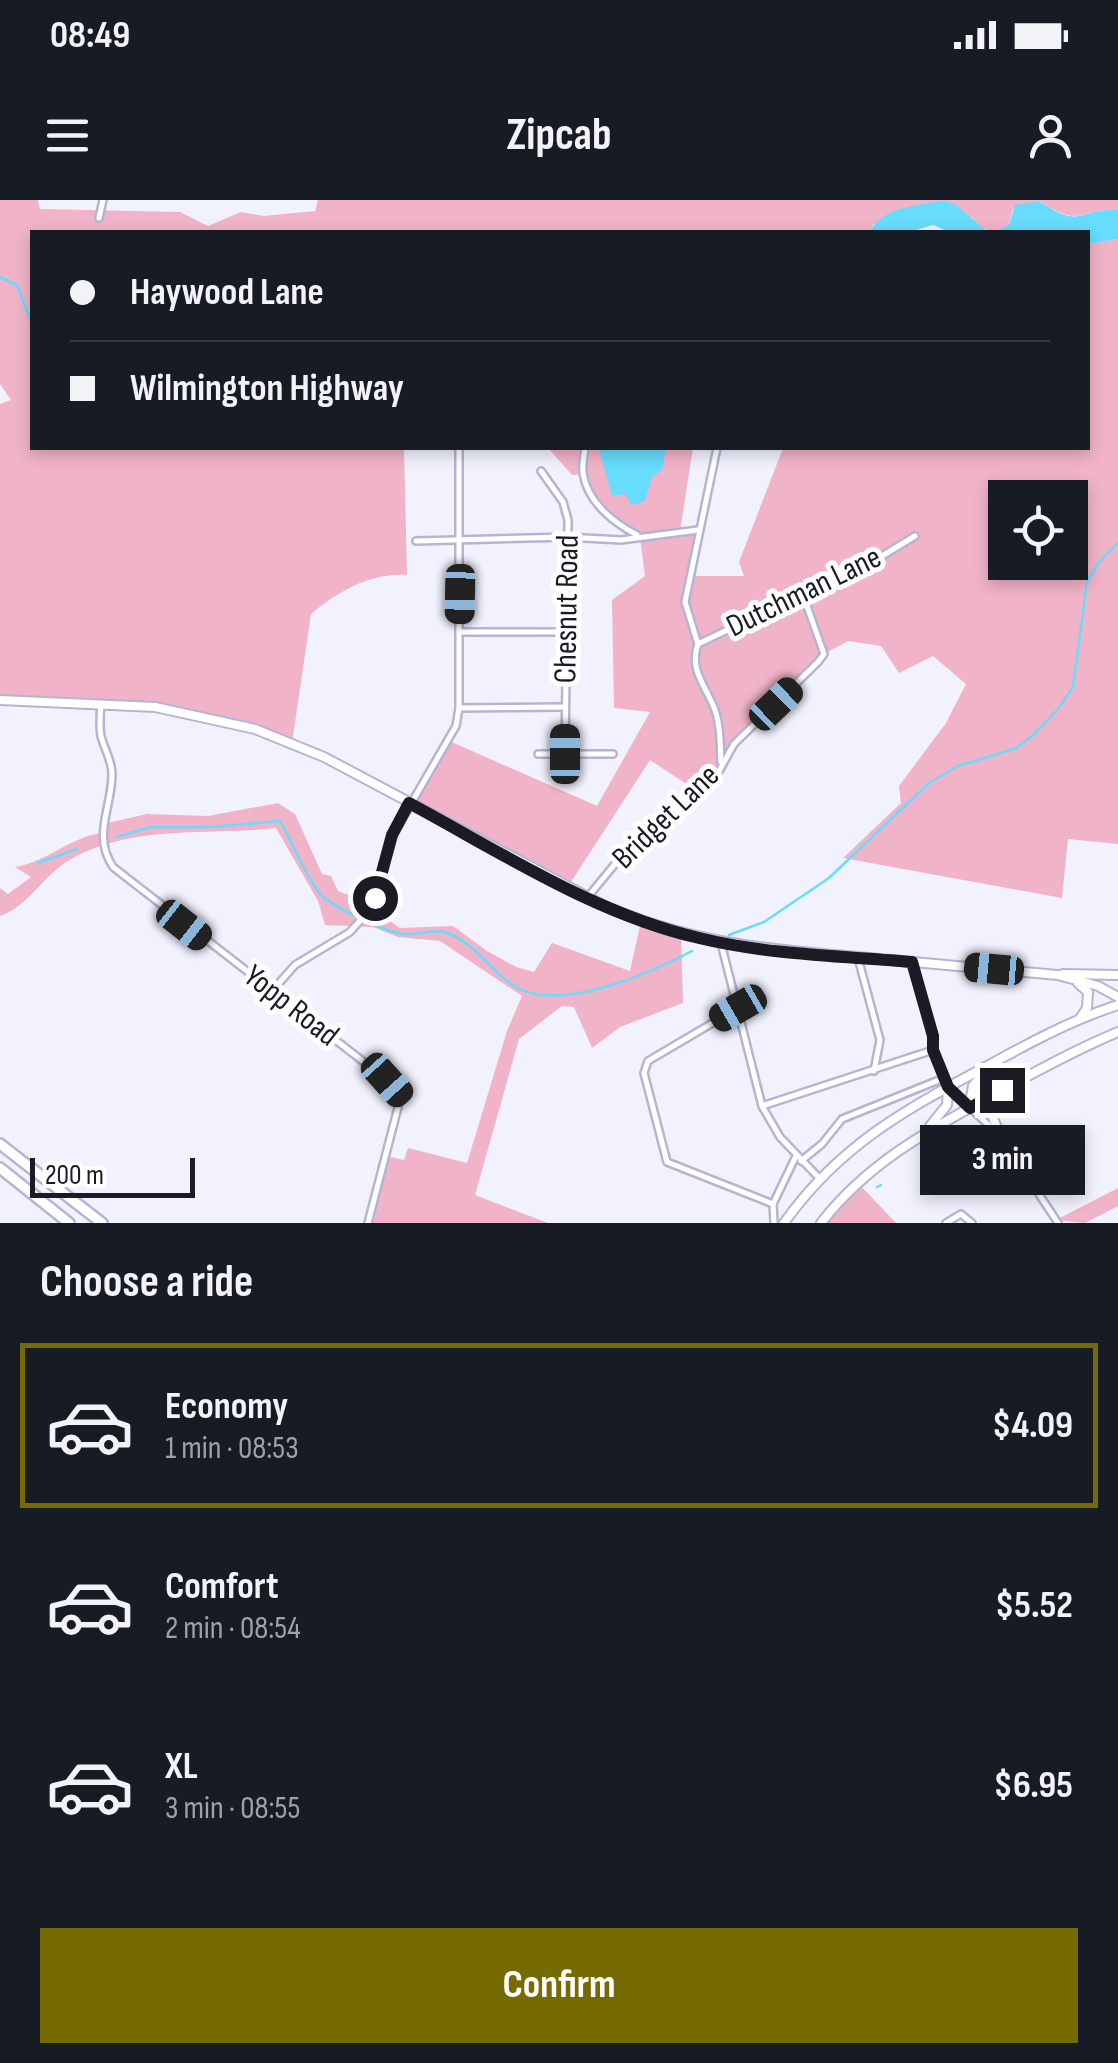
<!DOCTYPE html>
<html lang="en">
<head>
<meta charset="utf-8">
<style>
	body { margin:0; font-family:"Sofia Sans Condensed",sans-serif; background:#242831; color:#f1f3f6; height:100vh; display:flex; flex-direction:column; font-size:38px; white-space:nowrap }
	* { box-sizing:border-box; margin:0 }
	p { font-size:32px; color:#9ea1a6 }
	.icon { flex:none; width:55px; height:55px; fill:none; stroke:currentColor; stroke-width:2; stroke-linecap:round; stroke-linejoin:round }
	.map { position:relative; height:1023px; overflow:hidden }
	.drawer { display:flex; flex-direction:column; background:#171b24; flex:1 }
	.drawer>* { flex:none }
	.hud { position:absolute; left:30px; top:30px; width:1060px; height:220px; border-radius:0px; box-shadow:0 5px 15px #0003; display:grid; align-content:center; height:220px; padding:0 40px; background:#171b24 }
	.buttons { position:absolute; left:988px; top:280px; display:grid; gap:20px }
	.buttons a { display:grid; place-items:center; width:100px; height:100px; border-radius:0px; background:#171b24; box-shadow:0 5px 15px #0003; font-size:50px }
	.scale { position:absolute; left:30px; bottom:25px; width:165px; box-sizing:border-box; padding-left:10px; border:5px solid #1b1a25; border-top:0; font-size:28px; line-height:35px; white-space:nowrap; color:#1b1a25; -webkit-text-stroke:8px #fff; paint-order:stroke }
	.end { position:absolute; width:45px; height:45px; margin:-22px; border:12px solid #1b1a25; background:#fff; box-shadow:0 0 0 5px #fff }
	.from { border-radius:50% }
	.bubble { position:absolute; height:70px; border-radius:0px; background:#171b24; box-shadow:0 5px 15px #0003; font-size:32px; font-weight:700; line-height:70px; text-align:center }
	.car { position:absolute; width:30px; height:60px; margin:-30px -15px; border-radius:12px; box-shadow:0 0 8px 2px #0007; background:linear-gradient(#222 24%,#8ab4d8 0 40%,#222 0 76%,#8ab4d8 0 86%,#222 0) }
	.hud b { display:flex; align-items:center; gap:35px; height:95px; font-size:38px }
	.hud b+b { border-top:2px solid #363941 }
	.hud i { width:25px; height:25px; background:#f1f3f6 }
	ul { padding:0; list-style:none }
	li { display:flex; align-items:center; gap:30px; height:165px; margin:0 20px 15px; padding:0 20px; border:5px solid transparent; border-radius:0px }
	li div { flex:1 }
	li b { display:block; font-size:38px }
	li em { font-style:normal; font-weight:700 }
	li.selected { border-color:#766a02 }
	li>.icon { width:90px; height:90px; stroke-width:1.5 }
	h2 { padding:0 40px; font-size:45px; line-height:120px }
	.cta { display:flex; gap:20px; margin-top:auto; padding:20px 40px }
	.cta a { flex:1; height:115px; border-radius:0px; background:#766a02; color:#fff; font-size:40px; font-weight:700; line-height:115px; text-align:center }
	.status { display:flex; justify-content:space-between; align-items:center; height:70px; padding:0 50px; background:#171b24; direction:ltr }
	.status svg { height:28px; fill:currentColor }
	header { display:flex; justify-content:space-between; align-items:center; height:130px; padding:0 40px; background:#171b24; font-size:45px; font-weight:700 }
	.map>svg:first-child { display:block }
	.green { fill:#f0b3c7; fill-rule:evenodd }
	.water { fill:#67dcfc }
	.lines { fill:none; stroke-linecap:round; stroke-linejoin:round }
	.stream { stroke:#67dcfc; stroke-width:2.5 }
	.minor-casing { stroke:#b6b4d3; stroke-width:10 }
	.major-casing { stroke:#b6b4d3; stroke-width:12 }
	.highway-casing { stroke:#b6b4d3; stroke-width:14 }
	.minor { stroke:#fff; stroke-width:5 }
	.major { stroke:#fff; stroke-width:8 }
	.highway { stroke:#fff; stroke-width:9 }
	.route { stroke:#1b1a25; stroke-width:12 }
	.labels { text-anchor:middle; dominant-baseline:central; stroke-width:10; stroke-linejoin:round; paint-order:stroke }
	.street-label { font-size:32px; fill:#1b1a25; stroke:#fff }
</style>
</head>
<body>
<div class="status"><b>08:49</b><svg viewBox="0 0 49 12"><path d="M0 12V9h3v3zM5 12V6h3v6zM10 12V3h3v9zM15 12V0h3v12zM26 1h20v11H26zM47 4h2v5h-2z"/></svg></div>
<header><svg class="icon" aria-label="menu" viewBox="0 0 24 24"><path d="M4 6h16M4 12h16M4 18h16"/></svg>Zipcab<svg class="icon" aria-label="person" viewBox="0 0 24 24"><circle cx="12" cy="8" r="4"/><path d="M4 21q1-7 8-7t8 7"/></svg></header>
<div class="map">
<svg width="1118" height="1023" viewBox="0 0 1118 1023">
	<rect width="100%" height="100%" fill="#f2f2ff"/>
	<g class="green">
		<path d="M0 0H38L40 9 180 12 208 26 241 12 263 16 315 11 318 0H1118V10C1075 9 1082 29 1039 1L1013 9 1009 25 996 32 978 27 972 17 874 24 870 32H32V248H404L407 375C370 373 339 391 311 414L292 543 178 511 0 500V204L11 200 0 184Z"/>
		<path d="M1118 39V644L1068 639 1062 698 843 658 901 603 899 586 946 523 966 484 933 456 899 473 881 446 848 441 824 454 734 544 718 573 697 591 650 560 567 688 409 603 447 540 597 606 650 512 614 508 612 400 645 376 640 337C610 320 596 307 583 274L572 275 548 248H693L680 331 698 330 690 376H744L739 362 783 248H1088V44ZM1005 298H1070V362H1005Z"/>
		<path d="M278 603 295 614 322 674 331 676 338 691 357 698 400 728 453 726 487 751 516 767 534 772 552 743 630 771 641 721 681 734 683 803 620 827 592 848 574 807 562 806 519 839 475 995 548 1023H368L386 956 404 960 408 948 467 963 507 831 522 796 440 741 398 737 373 727 325 725 318 701 276 628C207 636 134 624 71 659 44 674 28 707 0 716V688L8 694 31 677 15 667C49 661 70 637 102 633L103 624 147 614 208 616Z"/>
		<polygon points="857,982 896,1023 821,1023"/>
		<polygon points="1118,988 1118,1006 1085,1023 1056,1020"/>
	</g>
	<g class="water">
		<path d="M942 1 955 4 988 32H950L933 25 909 32H870C882 7 917 5 942 1Z"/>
		<path d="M1039 1C1082 30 1075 9 1118 10V39L1088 44V32H996L1009 25 1015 5Z"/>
		<polygon points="599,248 666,248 662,270 652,277 645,301 632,305 625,294 612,296"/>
	</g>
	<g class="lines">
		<g class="stream">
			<polyline points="0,77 17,85 32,124"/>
			<path d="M117 637 151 627H212L280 621C290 638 309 683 321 695 333 707 381 729 397 733 415 738 432 727 450 734 477 745 492 773 516 787 561 813 651 773 692 751"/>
			<polyline points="38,663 77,649"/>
			<polyline points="729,735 764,722 829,678 929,583 958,566 1017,548 1033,535 1058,509 1073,487 1087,382 1099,362 1118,343"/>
			<polyline points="877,987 881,985"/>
		</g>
		<g class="minor-casing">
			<g id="minor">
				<polyline points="99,18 103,0"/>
				<path d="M585 248C584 255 582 266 583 273 587 302 614 323 637 335"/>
				<polyline points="541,271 563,302 568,320 565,554"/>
				<polyline points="416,341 566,337 621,340 698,330"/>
				<polyline points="459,432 566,432"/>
				<polyline points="698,444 685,402 717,248"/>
				<path d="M101 504C100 515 99 526 101 536 104 549 112 560 112 574 112 608 92 635 113 667L387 880 401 896 368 1023"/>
				<polyline points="459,508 565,507"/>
				<polyline points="538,554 613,554"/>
				<path d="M721 562C720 546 721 529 716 513 708 488 688 471 698 444L882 356 915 336"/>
				<polyline points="587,698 629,647 718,573 734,544 818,462 824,454 802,392"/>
				<polyline points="721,743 762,906 780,937 820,979"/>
				<polyline points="858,758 880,840 874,871"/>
				<polyline points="912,762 933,836 933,850 948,887 996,932"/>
				<polyline points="272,791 295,765 350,732 365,715 375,698 393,635 456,526 459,508 459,248"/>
				<polyline points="738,808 648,861 644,873 667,962 773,1004"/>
				<polyline points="762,906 933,850"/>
				<polyline points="1004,941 1058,1023"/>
				<polyline points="801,961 822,944 842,919 944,878"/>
				<polyline points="774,1023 773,1004 796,956"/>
				<polyline points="946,1023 961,1014 972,1023"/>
			</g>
		</g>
		<g class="major-casing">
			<g id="major">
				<path d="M0 500 155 507 255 529 324 557 603 705C685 742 769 750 858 757 924 763 991 769 1058 775L1098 786 1118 797"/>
				<polyline points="1063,774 1118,775"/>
				<polyline points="1078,783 1088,792 1087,808 1081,817"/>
				<path d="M999 894C985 913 996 926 1006 943"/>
				<polyline points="969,908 973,886 984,872"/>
				<polyline points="930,926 947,905 948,887"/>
				<path d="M784 1023C840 944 908 908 991 864 1031 842 1074 819 1118 805"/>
				<path d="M821 1023C869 961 933 928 1000 891 1039 870 1077 849 1118 832"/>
			</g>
		</g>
		<g class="highway-casing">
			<g id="highway">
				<polyline points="0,944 102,1023"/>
				<polyline points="0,968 69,1023"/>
			</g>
		</g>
		<use href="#minor" class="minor"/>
		<use href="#major" class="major"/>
		<use href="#highway" class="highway"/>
	</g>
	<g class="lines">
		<path class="route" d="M375 698 392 635 409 603C502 653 595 714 699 738 769 755 842 756 912 762L933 836V850L948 887 970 908 1002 890"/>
	</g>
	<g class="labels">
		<g class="street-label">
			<text transform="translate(804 392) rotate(-26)">Dutchman Lane</text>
			<text transform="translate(567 409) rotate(-89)">Chesnut Road</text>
			<text transform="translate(666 617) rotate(-44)">Bridget Lane</text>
			<text transform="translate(291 806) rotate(38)">Yopp Road</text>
		</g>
	</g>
</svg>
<div class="buttons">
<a><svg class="icon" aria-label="locate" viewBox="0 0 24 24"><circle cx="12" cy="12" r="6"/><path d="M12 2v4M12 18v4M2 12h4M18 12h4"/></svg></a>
</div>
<div class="scale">200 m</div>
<i class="end from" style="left:375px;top:698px"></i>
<i class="end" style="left:1002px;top:890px"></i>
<div class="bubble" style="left:920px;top:925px;width:165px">3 min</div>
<i class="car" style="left:460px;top:394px;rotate:181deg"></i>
<i class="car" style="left:776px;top:504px;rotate:46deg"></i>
<i class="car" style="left:565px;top:554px;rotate:0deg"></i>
<i class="car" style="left:184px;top:725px;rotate:128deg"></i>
<i class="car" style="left:994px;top:769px;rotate:275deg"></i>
<i class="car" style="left:738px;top:808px;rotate:240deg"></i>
<i class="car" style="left:387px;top:880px;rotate:138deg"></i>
<div class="hud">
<b><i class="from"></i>Haywood Lane</b>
<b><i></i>Wilmington Highway</b>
</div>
</div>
<section class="drawer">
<h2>Choose a ride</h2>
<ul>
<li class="selected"><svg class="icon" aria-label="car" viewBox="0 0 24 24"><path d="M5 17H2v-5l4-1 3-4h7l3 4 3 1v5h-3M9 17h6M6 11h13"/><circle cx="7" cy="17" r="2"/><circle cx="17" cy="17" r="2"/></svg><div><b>Economy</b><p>1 min · 08:53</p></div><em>$4.09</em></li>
<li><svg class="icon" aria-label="car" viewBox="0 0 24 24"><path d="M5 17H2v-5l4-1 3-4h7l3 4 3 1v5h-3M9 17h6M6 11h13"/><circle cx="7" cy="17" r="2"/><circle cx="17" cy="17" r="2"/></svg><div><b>Comfort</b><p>2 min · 08:54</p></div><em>$5.52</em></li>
<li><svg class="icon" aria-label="car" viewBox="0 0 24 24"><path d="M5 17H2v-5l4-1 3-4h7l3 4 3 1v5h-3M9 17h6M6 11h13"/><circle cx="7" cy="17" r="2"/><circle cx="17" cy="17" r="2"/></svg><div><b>XL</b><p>3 min · 08:55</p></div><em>$6.95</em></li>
</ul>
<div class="cta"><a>Confirm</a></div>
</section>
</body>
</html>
